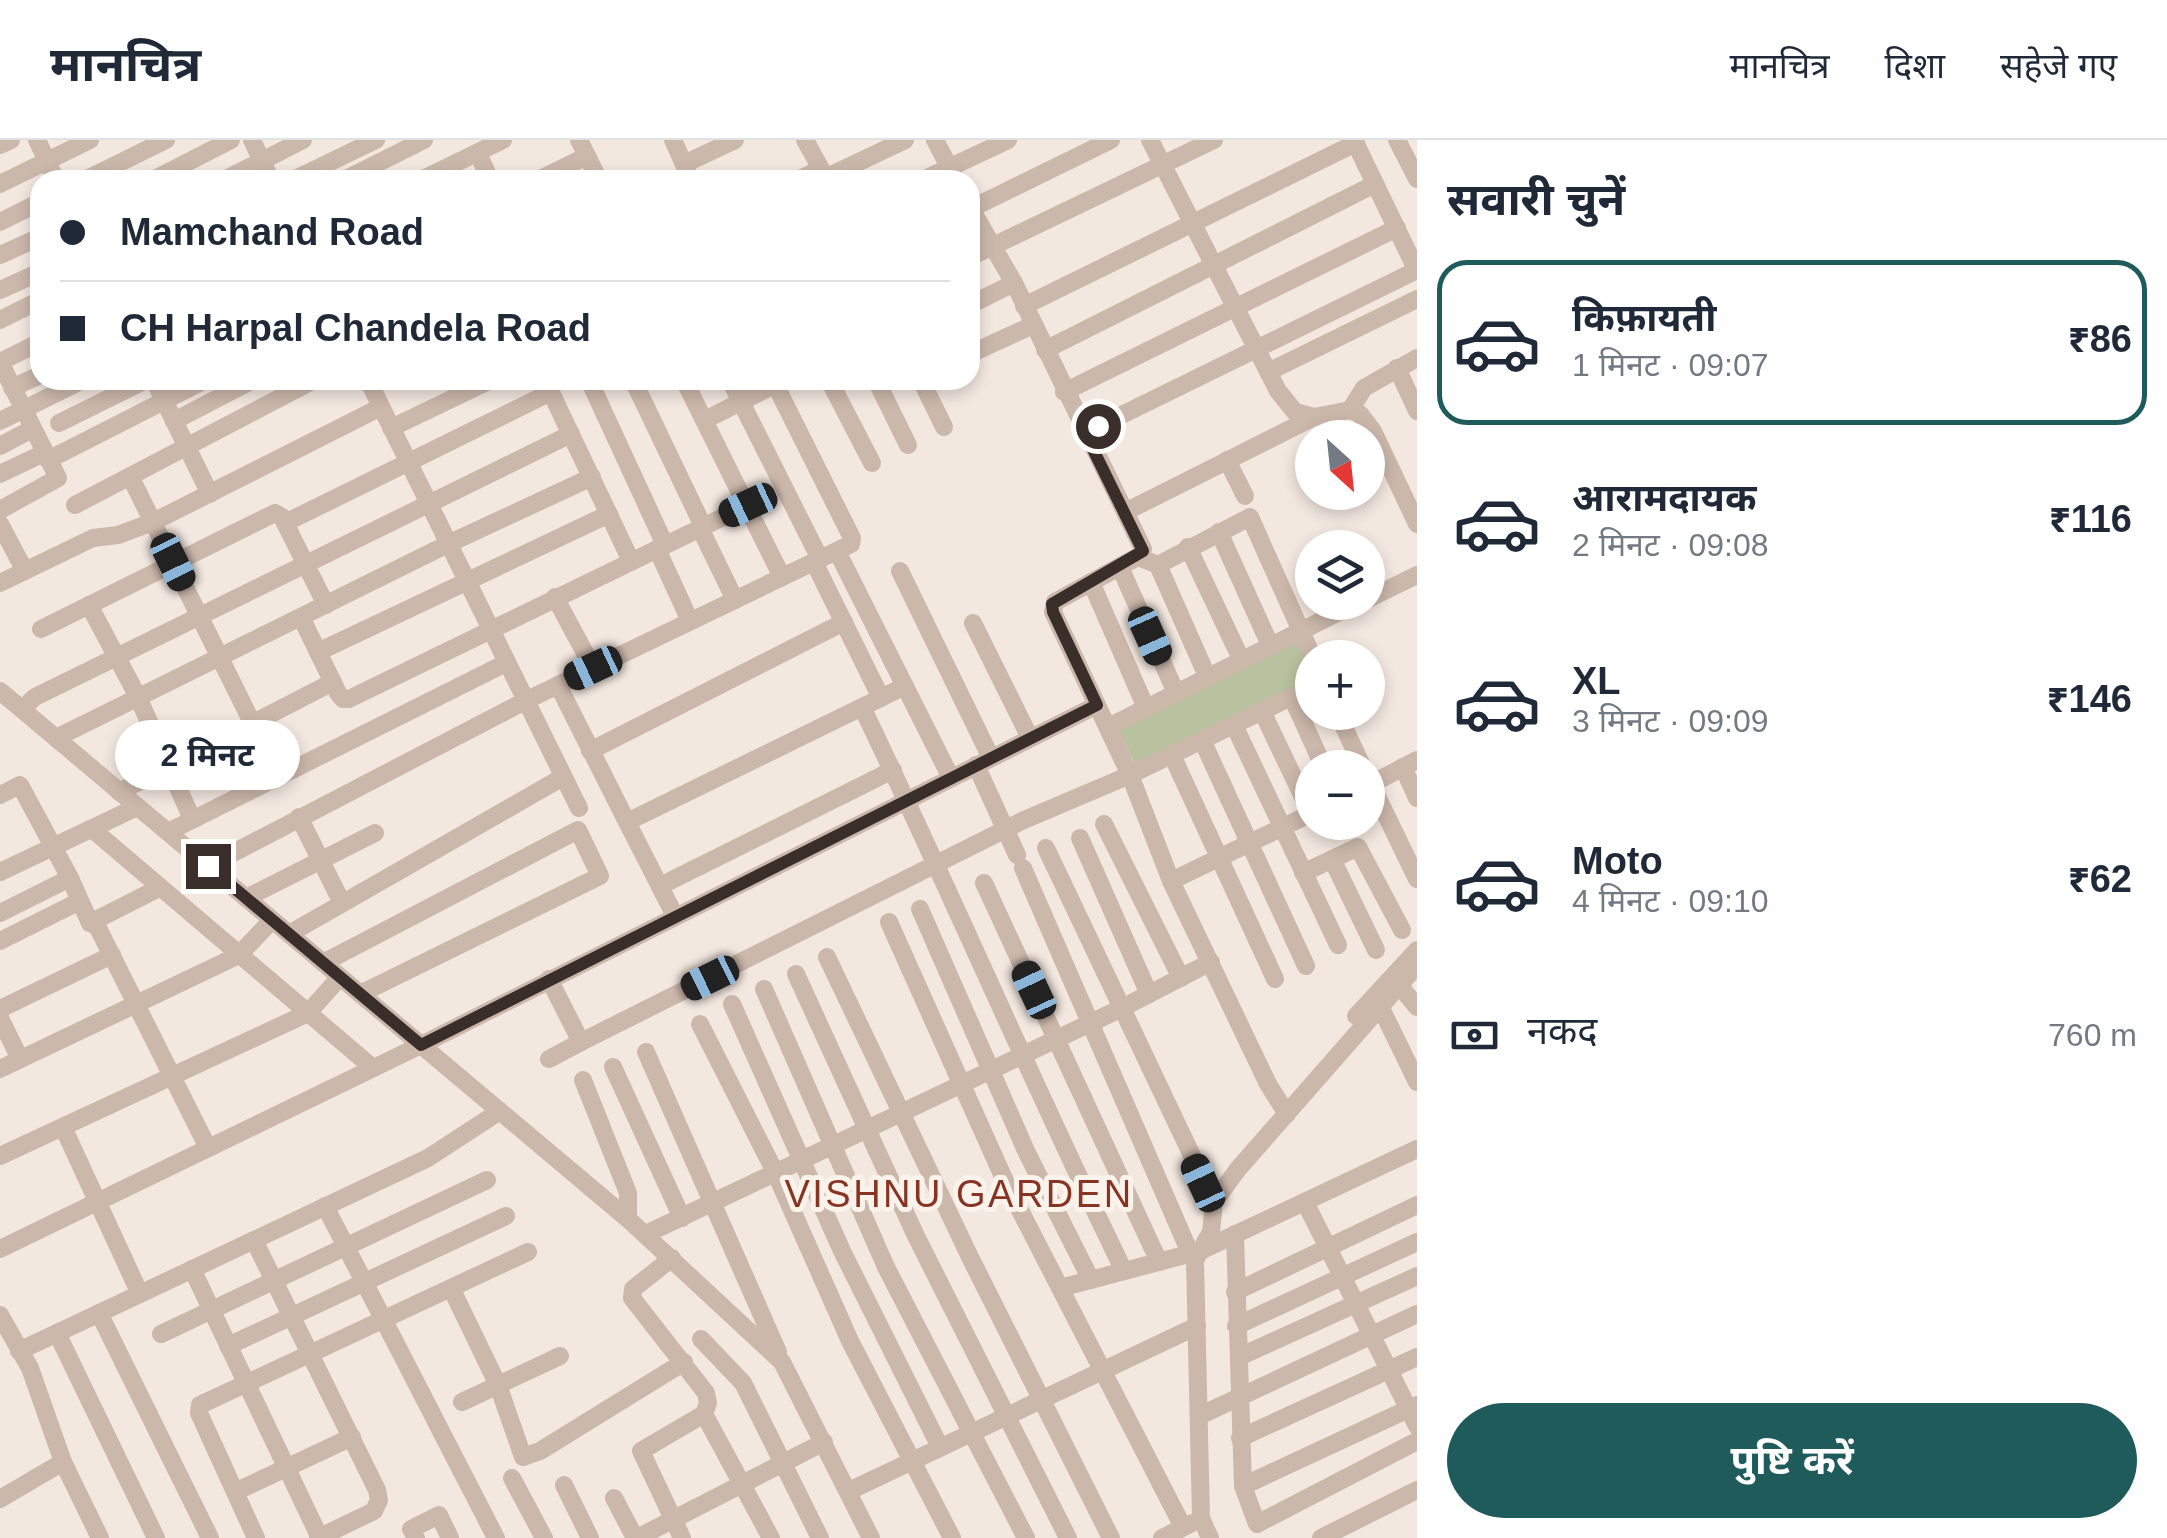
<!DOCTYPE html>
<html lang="hi">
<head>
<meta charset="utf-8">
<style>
	body { margin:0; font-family:Arial,"Noto Sans Devanagari",sans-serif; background:#f2f2f3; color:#1f2937; height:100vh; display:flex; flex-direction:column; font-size:38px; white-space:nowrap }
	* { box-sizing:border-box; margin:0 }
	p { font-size:32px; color:#747a83 }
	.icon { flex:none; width:55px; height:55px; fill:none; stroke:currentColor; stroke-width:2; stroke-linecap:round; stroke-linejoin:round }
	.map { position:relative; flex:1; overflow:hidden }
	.side { display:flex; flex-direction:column; background:#fff; width:750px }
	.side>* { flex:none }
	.top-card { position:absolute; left:30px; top:30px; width:950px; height:220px; border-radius:30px; box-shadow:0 5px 15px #0003; display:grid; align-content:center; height:220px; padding:0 30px; background:#fff }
	.needle { width:65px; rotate:153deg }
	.controls { position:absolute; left:1295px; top:280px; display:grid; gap:20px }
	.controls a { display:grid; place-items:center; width:90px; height:90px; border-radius:50%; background:#fff; box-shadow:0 5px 15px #0003; font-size:50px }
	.end { position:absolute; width:45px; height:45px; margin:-22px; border:12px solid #392e2a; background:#fff; box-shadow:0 0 0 5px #fff }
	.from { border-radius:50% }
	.bubble { position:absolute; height:70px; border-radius:35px; background:#fff; box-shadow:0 5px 15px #0003; font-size:32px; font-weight:700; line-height:70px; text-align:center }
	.car { position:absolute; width:30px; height:60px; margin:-30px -15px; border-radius:12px; box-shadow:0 0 8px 2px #0007; background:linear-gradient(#222 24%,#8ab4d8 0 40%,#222 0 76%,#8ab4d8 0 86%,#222 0) }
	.top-card b { display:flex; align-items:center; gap:35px; height:95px; font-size:38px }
	.top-card b+b { border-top:2px solid #e0e1e3 }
	.top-card i { width:25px; height:25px; background:#1f2937 }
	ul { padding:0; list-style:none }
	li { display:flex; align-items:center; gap:30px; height:165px; margin:0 20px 15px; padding:0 10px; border:5px solid transparent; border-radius:30px }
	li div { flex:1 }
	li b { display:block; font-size:38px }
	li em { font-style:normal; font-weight:700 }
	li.selected { border-color:#1f5b5b }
	li>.icon { width:90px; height:90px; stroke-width:1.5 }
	h2 { padding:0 30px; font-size:45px; line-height:120px }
	.pay { display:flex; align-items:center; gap:25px; height:110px; padding:0 30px; font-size:38px }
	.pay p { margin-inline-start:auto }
	.cta { display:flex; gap:20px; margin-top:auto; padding:20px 30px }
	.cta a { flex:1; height:115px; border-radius:60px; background:#1f5b5b; color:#fff; font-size:40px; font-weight:700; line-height:115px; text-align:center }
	header { display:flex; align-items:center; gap:60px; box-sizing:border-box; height:140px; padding:0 50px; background:#fff; border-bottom:2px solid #e0e1e3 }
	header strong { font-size:48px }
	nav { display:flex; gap:55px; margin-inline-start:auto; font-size:35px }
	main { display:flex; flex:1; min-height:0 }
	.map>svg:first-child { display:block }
	.green { fill:#b9c29f }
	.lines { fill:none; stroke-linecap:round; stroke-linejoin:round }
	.minor { stroke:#ccb8ab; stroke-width:18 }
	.route { stroke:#392e2a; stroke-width:12 }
	.labels { text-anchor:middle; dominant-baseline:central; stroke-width:10; stroke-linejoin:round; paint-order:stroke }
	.neighbourhood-label { font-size:38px; letter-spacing:2.5px; fill:#883423; stroke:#faf3ec }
</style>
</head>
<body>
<header>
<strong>मानचित्र</strong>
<nav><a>मानचित्र</a><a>दिशा</a><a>सहेजे गए</a></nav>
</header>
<main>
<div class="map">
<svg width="1417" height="1398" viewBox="0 0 1417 1398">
	<rect width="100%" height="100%" fill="#f3e8e0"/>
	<polygon class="green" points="1296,491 1312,526 1312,540 1138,630 1115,584"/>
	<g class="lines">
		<g class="minor">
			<polyline points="37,0 56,40"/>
			<polyline points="252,0 271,40"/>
			<polyline points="579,0 599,40"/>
			<polyline points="673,0 691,40"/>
			<polyline points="805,0 827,40"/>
			<polyline points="935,0 956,40"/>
			<polyline points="1150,0 1278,251 1295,272 1314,277"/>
			<polyline points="1354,0 1417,131"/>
			<polyline points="1397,0 1417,39"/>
			<polyline points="0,5 11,0"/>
			<polyline points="478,13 490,40"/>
			<polyline points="684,24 735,0"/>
			<polyline points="825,38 905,0"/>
			<polyline points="85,40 166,0"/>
			<polyline points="153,40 231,0"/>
			<polyline points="224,40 303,0"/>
			<polyline points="293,40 376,0"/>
			<polyline points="344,40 424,0"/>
			<polyline points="421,40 503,0"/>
			<polyline points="538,40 587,16"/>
			<polyline points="798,40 820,29"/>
			<polyline points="923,40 1008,0"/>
			<polyline points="0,44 90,0"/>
			<polyline points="970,67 1014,143 1143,409 1141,415 1055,462 1053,472 1130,635 1171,741 1268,944 1287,974"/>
			<polyline points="970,69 1111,0"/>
			<polyline points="0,82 40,62"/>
			<polyline points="0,115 40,97"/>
			<polyline points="970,117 1214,0"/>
			<polyline points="0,150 40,132"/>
			<polyline points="970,165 1014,143"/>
			<polyline points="1024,166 1356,3"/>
			<polyline points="0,180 40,160"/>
			<polyline points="1045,210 1375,44"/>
			<polyline points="970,214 1033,185"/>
			<polyline points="0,222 58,338 0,370"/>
			<polyline points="0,222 40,202"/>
			<polyline points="1397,228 1417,271"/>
			<polyline points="1268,232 1417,159"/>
			<polyline points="154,240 210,354"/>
			<polyline points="368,240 579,668"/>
			<polyline points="545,240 631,421"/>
			<polyline points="589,240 665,405"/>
			<polyline points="633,240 703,386"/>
			<polyline points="684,240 782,437"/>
			<polyline points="730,240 820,419"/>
			<polyline points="829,240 872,323"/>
			<polyline points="876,240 908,305"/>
			<polyline points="921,240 944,287"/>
			<polyline points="12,248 40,235"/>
			<polyline points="1064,252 1397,88"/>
			<polyline points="1350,270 1364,248 1417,218"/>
			<polyline points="705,280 784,240"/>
			<polyline points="0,281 83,240"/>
			<polyline points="174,281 253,240"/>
			<polyline points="59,283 146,240"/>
			<polyline points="391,288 491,240"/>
			<polyline points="1085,293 1417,130"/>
			<polyline points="0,306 32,289"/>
			<polyline points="48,320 205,240"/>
			<polyline points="1227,320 1245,356"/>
			<polyline points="0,334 44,313"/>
			<polyline points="131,338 278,635"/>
			<polyline points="75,365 314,240"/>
			<polyline points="1125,372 1314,277 1350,270 1360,274 1373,291 1417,384"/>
			<polyline points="285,383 551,252"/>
			<polyline points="0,384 25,431"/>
			<polyline points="700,388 735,460"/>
			<polyline points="1219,392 1270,505"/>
			<polyline points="1188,407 1241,519"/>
			<polyline points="657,409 690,481"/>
			<polyline points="837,411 951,638"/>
			<polyline points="1138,417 1158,425 1250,377 1313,518"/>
			<polyline points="814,422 881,558"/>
			<polyline points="1158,425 1207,536"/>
			<polyline points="1120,427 1176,553"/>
			<polyline points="900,431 991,618"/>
			<polyline points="1091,442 1146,568"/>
			<polyline points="0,443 93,398 118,395 153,382 381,267"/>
			<polyline points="555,457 593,528"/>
			<polyline points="1368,459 1417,435"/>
			<polyline points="89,465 138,557 192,679"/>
			<polyline points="301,477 338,553 343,559 349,559 748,365"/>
			<polyline points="973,483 1030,598"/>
			<polyline points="41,489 275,373 282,377 326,465"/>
			<polyline points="318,512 609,374"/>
			<polyline points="558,545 627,682"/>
			<polyline points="0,551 628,1079 782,1222 871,1398"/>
			<polyline points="1292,557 1324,628"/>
			<path d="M862 567C952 754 1033 945 1124 1131"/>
			<polyline points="22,569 35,557 571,294"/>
			<polyline points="1262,571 1311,674"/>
			<polyline points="1337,572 1363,628"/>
			<polyline points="1234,585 1338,805"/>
			<polyline points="1108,587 1359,462"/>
			<polyline points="56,598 448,404 592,337"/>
			<polyline points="1202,600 1306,826"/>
			<polyline points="590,611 844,482"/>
			<polyline points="1172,615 1275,839"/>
			<polyline points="1417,620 1371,644 1417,739"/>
			<polyline points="976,625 1017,715"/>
			<polyline points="1403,627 1417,658"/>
			<polyline points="119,652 333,542"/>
			<polyline points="0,655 20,645 70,738 90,783 97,786 208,1008"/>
			<polyline points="299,677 342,763"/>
			<polyline points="1104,684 1181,838"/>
			<polyline points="92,689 373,928"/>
			<polyline points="168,692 506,523"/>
			<polyline points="1080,698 1149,854"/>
			<polyline points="1046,708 1214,1062"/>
			<polyline points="1332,719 1376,810"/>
			<polyline points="208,726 525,561 851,404 852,398 773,240"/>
			<polyline points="1023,728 1190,1113"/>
			<polyline points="0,732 137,667"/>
			<polyline points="1303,733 1358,707 1402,790"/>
			<polyline points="1171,741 1312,673"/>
			<polyline points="984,743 1159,1122"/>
			<polyline points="660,746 893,630"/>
			<polyline points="246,758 375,693"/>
			<polyline points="920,769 1027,1013 1091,1140"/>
			<polyline points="0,773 70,738"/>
			<polyline points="675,776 627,682 905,546"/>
			<polyline points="889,782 1005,1041 1183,1387"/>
			<polyline points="90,783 159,748"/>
			<polyline points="289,794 563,637"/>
			<polyline points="0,801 80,761"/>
			<polyline points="827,817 970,1117 1111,1398"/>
			<polyline points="323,823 578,690 600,736 360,854"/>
			<polyline points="796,834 916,1096 1068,1398"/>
			<polyline points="549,839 581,902 1024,680 1130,635 1312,547"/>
			<polyline points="1399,845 1417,867"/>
			<polyline points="764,849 886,1127 1026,1398"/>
			<polyline points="732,864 842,1111 940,1307"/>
			<polyline points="1380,866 1417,942"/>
			<polyline points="0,869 112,815"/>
			<polyline points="1356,876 1417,810"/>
			<polyline points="0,878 20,919"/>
			<polyline points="700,884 776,1034 850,1201 952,1398"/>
			<polyline points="646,912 778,1212"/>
			<polyline points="549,919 581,902"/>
			<polyline points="613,927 682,1078"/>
			<polyline points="0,929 239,815 272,780"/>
			<polyline points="583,940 628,1053 628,1079"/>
			<polyline points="63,987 140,1154"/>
			<polyline points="0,1016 308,873 340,837"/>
			<polyline points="1305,1062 1417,1286"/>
			<polyline points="325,1066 496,1398"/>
			<polyline points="646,1094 1122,868 1211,822"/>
			<polyline points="1235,1094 1243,1346 1257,1384 1417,1301"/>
			<polyline points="254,1100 377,1350 379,1360 374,1371 318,1398"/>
			<polyline points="0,1109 421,905 1097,565"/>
			<polyline points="672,1118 633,1149 632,1158 706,1253 708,1263 704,1274 641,1311 682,1398"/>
			<polyline points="192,1129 320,1398"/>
			<polyline points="451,1148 498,1245 523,1317 540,1311 684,1222"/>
			<polyline points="1060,1148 1200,1111 1417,1009"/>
			<polyline points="1235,1152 1417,1065"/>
			<polyline points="99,1173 210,1398"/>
			<polyline points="0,1175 30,1228 63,1322 100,1398"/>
			<polyline points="1236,1186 1417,1102"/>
			<polyline points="57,1193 156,1398"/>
			<polyline points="161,1194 487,1040"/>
			<polyline points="701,1199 743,1243 820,1398"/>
			<polyline points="228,1206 506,1076"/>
			<polyline points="19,1211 428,1018 500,971"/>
			<polyline points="1239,1217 1417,1136"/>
			<polyline points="462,1262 560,1216"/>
			<polyline points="704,1274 771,1398"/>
			<polyline points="1199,1276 1417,1174"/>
			<polyline points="1240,1298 1417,1217"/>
			<polyline points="512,1338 544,1398"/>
			<polyline points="564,1345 590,1398"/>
			<polyline points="1243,1346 1417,1265"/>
			<polyline points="849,1351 1197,1186"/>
			<polyline points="235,1352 352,1297"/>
			<polyline points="614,1358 635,1398"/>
			<polyline points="0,1359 63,1322"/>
			<polyline points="256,1398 199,1273 200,1265 528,1112"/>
			<polyline points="416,1398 411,1389 439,1375 450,1398"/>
			<polyline points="637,1398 824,1302"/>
			<polyline points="1162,1398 1192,1383"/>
			<polyline points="1210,1398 1201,1378 1195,1120 1211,1092 1214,1062 1238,1029 1417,825"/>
			<polyline points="1321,1398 1417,1350"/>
		</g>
	</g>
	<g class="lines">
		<polyline class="route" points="208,726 421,905 1097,565 1053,472 1052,464 1143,411 1085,293 1098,286"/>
	</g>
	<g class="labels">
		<g class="neighbourhood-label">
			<text x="959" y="1054">VISHNU GARDEN</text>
		</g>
	</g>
</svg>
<div class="controls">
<a><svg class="needle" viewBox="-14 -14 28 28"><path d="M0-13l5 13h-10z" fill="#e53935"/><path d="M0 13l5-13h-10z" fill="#747a83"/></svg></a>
<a><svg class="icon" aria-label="layers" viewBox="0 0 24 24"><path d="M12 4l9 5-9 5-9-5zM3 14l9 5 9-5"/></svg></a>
<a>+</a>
<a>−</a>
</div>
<i class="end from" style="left:1098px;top:286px"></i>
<i class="end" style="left:208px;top:726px"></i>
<div class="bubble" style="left:115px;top:580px;width:185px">2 मिनट</div>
<i class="car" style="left:748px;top:365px;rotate:245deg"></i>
<i class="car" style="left:173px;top:422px;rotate:154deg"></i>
<i class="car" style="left:1150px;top:496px;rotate:156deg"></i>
<i class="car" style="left:593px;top:528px;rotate:245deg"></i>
<i class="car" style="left:710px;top:838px;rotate:244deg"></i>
<i class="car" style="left:1034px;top:850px;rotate:335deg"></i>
<i class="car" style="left:1203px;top:1043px;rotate:335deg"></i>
<div class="top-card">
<b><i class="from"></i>Mamchand Road</b>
<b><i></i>CH Harpal Chandela Road</b>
</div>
</div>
<section class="side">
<h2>सवारी चुनें</h2>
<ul>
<li class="selected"><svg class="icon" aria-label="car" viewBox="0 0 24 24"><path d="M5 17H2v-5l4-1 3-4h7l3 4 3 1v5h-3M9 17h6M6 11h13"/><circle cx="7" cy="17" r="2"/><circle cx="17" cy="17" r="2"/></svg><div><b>किफ़ायती</b><p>1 मिनट · 09:07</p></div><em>₹86</em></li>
<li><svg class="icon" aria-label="car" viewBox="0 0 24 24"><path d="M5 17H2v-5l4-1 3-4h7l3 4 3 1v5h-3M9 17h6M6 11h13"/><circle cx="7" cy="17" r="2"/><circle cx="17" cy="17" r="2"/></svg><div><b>आरामदायक</b><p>2 मिनट · 09:08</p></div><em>₹116</em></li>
<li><svg class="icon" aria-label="car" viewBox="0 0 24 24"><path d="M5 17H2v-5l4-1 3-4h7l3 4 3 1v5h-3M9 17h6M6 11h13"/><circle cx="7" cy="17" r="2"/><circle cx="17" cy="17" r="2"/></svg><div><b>XL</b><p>3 मिनट · 09:09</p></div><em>₹146</em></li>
<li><svg class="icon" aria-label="car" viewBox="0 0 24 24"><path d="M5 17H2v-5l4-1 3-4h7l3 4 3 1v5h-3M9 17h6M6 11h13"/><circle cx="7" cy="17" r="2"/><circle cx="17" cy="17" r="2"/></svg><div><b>Moto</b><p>4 मिनट · 09:10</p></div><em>₹62</em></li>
</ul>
<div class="pay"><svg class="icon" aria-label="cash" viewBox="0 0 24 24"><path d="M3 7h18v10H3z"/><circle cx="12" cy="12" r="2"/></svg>नकद<p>760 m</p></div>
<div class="cta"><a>पुष्टि करें</a></div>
</section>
</main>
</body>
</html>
